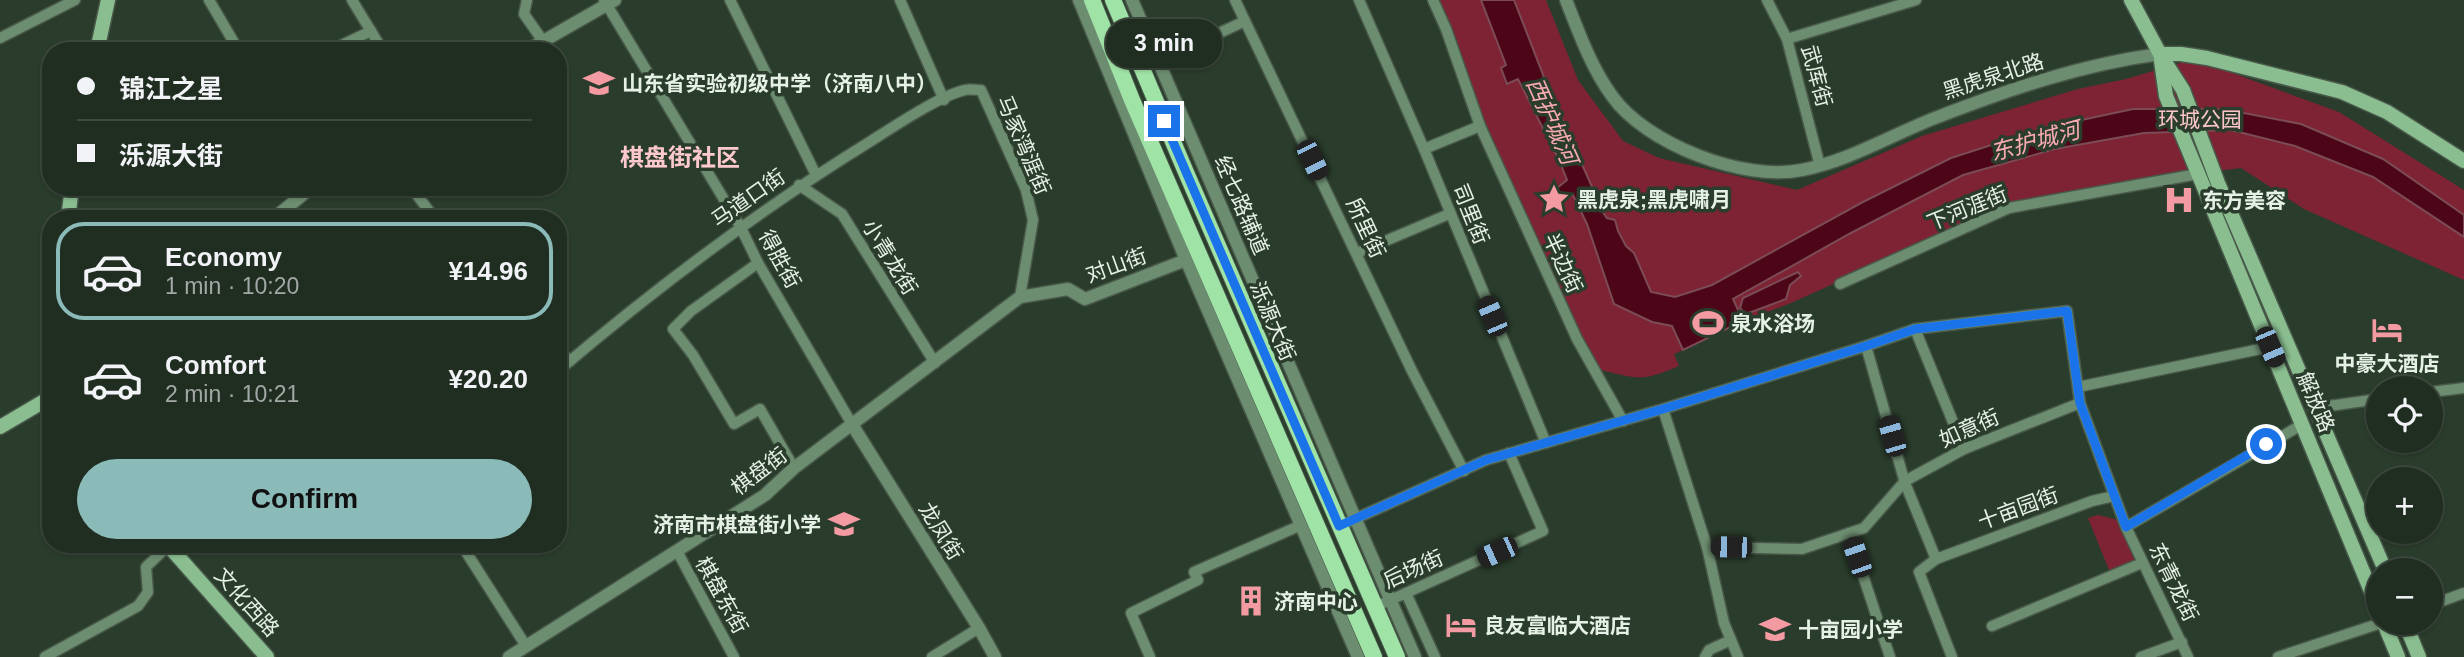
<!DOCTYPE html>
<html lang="en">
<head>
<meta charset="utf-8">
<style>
	body { margin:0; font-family:Helvetica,"Noto Sans SC",sans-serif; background:#2d392e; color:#f1f3f6; height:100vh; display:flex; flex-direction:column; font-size:26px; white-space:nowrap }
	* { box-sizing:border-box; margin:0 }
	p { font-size:23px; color:#a2a8a5 }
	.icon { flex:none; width:38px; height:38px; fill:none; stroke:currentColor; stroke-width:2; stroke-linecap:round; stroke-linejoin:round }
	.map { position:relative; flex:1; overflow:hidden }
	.side { position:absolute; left:42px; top:210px; width:525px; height:343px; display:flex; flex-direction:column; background:#202d21; border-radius:28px; box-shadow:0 2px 5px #0004,0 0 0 2px #3d493f }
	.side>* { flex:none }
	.guide { position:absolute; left:42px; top:42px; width:525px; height:154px; border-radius:28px; box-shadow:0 2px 5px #0004,0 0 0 2px #3d493f; display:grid; align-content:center; height:154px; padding:0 35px; background:#202d21 }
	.buttons { position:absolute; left:2366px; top:376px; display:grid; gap:14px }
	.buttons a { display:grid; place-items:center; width:77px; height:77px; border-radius:50%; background:#202d21; box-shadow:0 2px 5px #0004,0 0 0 2px #3d493f; font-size:35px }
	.end { position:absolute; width:32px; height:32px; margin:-16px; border:9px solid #1a73e8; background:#fff; box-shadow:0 0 0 4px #fff }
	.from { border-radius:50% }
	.bubble { position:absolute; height:49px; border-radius:24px; background:#202d21; box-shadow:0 2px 5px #0004,0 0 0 2px #3d493f; font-size:23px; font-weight:600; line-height:49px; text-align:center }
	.car { position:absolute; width:21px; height:42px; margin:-21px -10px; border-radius:9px; box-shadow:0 0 5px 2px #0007; background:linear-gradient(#222 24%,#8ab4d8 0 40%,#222 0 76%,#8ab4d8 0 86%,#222 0) }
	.guide b { display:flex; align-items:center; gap:24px; height:66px; font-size:26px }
	.guide b+b { border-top:2px solid #3d493f }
	.guide i { width:18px; height:18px; background:#f1f3f6 }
	ul { padding:12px 0 0; list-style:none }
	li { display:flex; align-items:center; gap:21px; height:98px; margin:0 14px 10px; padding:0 21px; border:4px solid transparent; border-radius:28px }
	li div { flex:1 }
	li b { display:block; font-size:26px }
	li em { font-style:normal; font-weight:600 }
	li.active { border-color:#8bbbb9 }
	li>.icon { width:63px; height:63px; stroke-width:1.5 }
	.action { display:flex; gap:14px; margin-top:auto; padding:14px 35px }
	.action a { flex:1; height:80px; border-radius:42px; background:#8bbbb9; color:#111; font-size:28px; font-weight:600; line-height:80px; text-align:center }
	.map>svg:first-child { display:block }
	.green { fill:#7e2334 }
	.water { fill:#4d0618; stroke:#7b4c56; stroke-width:2 }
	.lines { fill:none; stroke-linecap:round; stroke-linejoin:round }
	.minor-casing { stroke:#48594a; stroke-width:13 }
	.tertiary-casing { stroke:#48594a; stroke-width:15 }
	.secondary-casing { stroke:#48594a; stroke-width:17 }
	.primary-casing { stroke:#48594a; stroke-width:18 }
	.minor { stroke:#6d8d70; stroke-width:10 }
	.tertiary { stroke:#6d8d70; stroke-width:12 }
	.secondary { stroke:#8abe90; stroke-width:14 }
	.primary { stroke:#a0e3a7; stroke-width:16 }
	.route { stroke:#1a73e8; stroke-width:9 }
	.labels { text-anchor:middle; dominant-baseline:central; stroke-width:7; stroke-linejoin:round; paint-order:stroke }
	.street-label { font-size:21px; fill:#e5f1e6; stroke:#2a3c2c }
	.poi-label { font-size:21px; font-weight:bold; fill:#e5f1e6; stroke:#2a3c2c; text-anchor:start }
	.park-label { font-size:21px; fill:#fdc7ca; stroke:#2a3c2c }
	.water-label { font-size:23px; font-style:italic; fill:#faabb1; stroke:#2a3c2c }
	.quarter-label { font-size:24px; font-weight:bold; fill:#fec9cd; stroke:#2a3c2c }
</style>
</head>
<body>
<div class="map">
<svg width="2464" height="657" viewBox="0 0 2464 657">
	<rect width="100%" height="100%" fill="#2a3c2c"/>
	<g class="green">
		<path d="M1436 0H1546L1578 80 1623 141 1659 158 1797 190 1922 136 2078 89 2126 79 2194 59 2339 112 2464 190V280L2304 209 2241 168 2166 177 2008 205 1791 303 1743 321 1683 350 1674 354 1679 366C1641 382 1639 379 1600 370 1529 255 1485 125 1436 0Z"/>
		<polygon points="2098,515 2118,520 2136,564 2109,570 2088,518"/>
	</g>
	<g class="water">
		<polygon points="1481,0 1514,0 1549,90 1604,214 1607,218 1615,220 1618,231 1626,246 1634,253 1651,292 1675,297 1712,285 1861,203 1951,158 2044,128 2133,109 2223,109 2301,124 2383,159 2464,215 2464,237 2373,177 2295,146 2231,130 2144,133 2055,149 1963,175 1849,234 1733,299 1743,321 1683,350 1672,326 1652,322 1614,304 1587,224 1573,195 1557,203 1552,197 1556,189 1567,180 1559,160 1518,79 1507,84 1501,68 1506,65"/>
		<polygon points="1798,272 1801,276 1790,285 1786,299 1746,314 1740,308 1743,298"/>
	</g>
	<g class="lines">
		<g class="minor-casing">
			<g id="minor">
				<polyline points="209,0 239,51"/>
				<polyline points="352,0 383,51"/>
				<polyline points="527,0 524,14 543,41"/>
				<polyline points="604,0 740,226 758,263 853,426"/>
				<polyline points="730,0 816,175"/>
				<polyline points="900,0 944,100"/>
				<polyline points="1235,0 1412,371 1464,471"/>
				<polyline points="1359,0 1424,149 1546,443"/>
				<polyline points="1433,0 1446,29 1480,126 1577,339 1623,421"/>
				<polyline points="1767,0 1787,39 1820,166"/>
				<polyline points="0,38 75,0"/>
				<polyline points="1787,39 1916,0"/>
				<polyline points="303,51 307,51"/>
				<polyline points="329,51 371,31"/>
				<polyline points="1159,61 1245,21"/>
				<polyline points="1424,149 1480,126"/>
				<polyline points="799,185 842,214 935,363"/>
				<polyline points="411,187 435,219"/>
				<polyline points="1357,253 1449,214"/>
				<polyline points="758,263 691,311 673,329 693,355 734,424 760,409 794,468"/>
				<polyline points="1840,284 2009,208 2198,174"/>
				<polyline points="1915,329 1964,449"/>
				<polyline points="1866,346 1905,483 1936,559 1919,572 1952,657"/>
				<polyline points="558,349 570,361"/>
				<path d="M558 371C658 286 759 210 871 141 893 127 941 95 965 90 969 89 976 90 981 90L1026 190 1033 220 1020 297"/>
				<polyline points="2078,387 2270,347"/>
				<polyline points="2431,392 2464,388"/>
				<polyline points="2315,408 2378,399"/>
				<polyline points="1663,409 1707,547 1802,549 1864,528 1905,481 1964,449 2080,403"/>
				<polyline points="1339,526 1486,460 1663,409 1866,346 1915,329 2067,311 2080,403 2126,527 2188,657"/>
				<polyline points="2126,527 2303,424"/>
				<polyline points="1849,533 1890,657"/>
				<polyline points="461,544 526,646"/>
				<polyline points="1707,547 1724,623 1738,657"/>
				<polyline points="677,551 734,657"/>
				<polyline points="1936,559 2092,501 2114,496"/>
				<polyline points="1406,593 1435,657"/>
				<polyline points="2431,605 2464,593"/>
				<polyline points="1375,607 1543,531 1509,453"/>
				<polyline points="1992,626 2142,563"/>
				<polyline points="45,657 138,606 148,592 146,567 168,546"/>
				<polyline points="932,657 979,628"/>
				<polyline points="1150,657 1131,613 1198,580 1194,572 1299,526"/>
				<polyline points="1705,657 1709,650 1731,640"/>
				<polyline points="2141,657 2182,642"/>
				<polyline points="2278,657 2381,623"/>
			</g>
		</g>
		<g class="tertiary-casing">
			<g id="tertiary">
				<polyline points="1079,0 1186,260 1358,657"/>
				<polyline points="1132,0 1415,657"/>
				<path d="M1566 0C1579 33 1591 67 1612 96 1646 144 1744 182 1802 170 1849 161 1891 135 1935 118 2007 90 2083 64 2160 54"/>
				<polyline points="526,51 615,0"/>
				<polyline points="273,219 312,187"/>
				<polyline points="853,426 979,628 995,657"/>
				<polyline points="509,657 765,495 794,468 1020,297 1068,289 1085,299 1186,260"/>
			</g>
		</g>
		<g class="secondary-casing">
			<g id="secondary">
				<polyline points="2131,0 2160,54 2183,90 2218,183 2385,570"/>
				<polyline points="97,51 108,0"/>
				<polyline points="2160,54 2181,54 2207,58 2342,92 2387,112 2464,161"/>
				<polyline points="2161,61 2166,96 2378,608"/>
				<polyline points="68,219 72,187"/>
				<polyline points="0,427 51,397"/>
				<polyline points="167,544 267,657"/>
				<polyline points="2384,623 2398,657"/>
				<polyline points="2405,623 2419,657"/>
			</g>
		</g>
		<g class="primary-casing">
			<g id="primary">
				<polyline points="1092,0 1132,100 1374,657"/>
				<polyline points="1113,0 1185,170 1397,657"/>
			</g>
		</g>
		<use href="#minor" class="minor"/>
		<use href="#tertiary" class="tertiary"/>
		<use href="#secondary" class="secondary"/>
		<use href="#primary" class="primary"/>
	</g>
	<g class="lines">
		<polyline class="route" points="1164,121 1339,526 1486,460 1663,409 1866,346 1915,329 2067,311 2080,403 2126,527 2266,444"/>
	</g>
	<defs>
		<g id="school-bare" transform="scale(2.415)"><path d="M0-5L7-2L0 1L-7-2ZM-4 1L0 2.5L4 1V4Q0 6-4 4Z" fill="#f49aa2" stroke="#2a3c2c" stroke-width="2.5" paint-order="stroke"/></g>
		<g id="sight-bare" transform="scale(2.415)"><path d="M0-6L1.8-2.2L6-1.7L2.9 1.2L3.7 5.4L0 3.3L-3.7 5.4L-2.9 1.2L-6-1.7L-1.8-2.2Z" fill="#f49aa2" stroke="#2a3c2c" stroke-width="2.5" paint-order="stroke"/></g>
		<g id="hospital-bare" transform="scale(2.415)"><path d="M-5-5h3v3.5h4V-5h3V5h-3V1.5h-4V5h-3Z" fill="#f49aa2" stroke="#2a3c2c" stroke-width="2.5" paint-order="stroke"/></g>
		<g id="stadium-bare" transform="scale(2.415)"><path d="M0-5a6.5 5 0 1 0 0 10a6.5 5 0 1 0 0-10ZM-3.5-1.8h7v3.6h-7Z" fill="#f49aa2" stroke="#2a3c2c" stroke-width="2.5" paint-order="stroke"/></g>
		<g id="hotel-bare" transform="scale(2.415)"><path d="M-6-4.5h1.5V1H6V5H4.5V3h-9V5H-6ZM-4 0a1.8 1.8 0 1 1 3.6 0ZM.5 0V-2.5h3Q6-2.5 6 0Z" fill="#f49aa2" stroke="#2a3c2c" stroke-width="2.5" paint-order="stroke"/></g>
		<g id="building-bare" transform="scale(2.415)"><path d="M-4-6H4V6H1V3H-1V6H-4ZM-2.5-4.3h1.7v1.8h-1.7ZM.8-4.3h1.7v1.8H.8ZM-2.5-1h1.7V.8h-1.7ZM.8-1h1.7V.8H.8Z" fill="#f49aa2" stroke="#2a3c2c" stroke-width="2.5" paint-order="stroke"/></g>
	</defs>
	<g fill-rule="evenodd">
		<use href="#school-bare" x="599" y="83"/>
		<use href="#sight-bare" x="1554" y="199"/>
		<use href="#hospital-bare" x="2179" y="200"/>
		<use href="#stadium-bare" x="1708" y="323"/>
		<use href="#hotel-bare" x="2387" y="330"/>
		<use href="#school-bare" x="844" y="524"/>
		<use href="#building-bare" x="1251" y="601"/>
		<use href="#hotel-bare" x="1461" y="625"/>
		<use href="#school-bare" x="1775" y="629"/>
	</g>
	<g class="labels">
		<g class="street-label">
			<text transform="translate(1817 76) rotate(75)">武库街</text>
			<text transform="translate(1993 76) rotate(-18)">黑虎泉北路</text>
			<text transform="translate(1024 145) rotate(67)">马家湾涯街</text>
			<text transform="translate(748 198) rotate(-35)">马道口街</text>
			<text transform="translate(1242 205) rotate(67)">经七路辅道</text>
			<text transform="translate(1967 208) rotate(-22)">下河涯街</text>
			<text transform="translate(1471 214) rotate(68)">司里街</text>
			<text transform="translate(1366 228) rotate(65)">所里街</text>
			<text transform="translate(890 257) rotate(58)">小青龙街</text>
			<text transform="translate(780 259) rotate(61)">得胜街</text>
			<text transform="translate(1563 263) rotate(65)">半边街</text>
			<text transform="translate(1116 265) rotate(-20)">对山街</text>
			<text transform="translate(1273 321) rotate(67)">泺源大街</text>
			<text transform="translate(2316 402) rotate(67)">解放路</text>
			<text transform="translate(1969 428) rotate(-24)">如意街</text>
			<text transform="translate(759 471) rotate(-37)">棋盘街</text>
			<text transform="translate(2018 508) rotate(-20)">十亩园街</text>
			<text transform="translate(941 531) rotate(58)">龙凤街</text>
			<text transform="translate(1413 569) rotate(-24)">后场街</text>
			<text transform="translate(2174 582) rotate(64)">东青龙街</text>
			<text transform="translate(722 595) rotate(61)">棋盘东街</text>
			<text transform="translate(247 602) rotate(48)">文化西路</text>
		</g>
		<g class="poi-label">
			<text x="622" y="83">山东省实验初级中学（济南八中）</text>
			<text x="1577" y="199">黑虎泉;黑虎啸月</text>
			<text x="2202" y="200">东方美容</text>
			<text x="1731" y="323">泉水浴场</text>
			<text x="2387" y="363" text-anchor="middle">中豪大酒店</text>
			<text x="821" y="524" text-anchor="end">济南市棋盘街小学</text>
			<text x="1274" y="601">济南中心</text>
			<text x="1484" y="625">良友富临大酒店</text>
			<text x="1798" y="629">十亩园小学</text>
		</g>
		<g class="park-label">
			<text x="2200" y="119">环城公园</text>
		</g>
		<g class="water-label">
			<text transform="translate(1552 121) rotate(66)">西护城河</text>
			<text transform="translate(2035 141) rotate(-15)">东护城河</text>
		</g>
		<g class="quarter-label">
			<text x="680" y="157">棋盘街社区</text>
		</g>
	</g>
</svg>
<div class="buttons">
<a><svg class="icon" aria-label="locate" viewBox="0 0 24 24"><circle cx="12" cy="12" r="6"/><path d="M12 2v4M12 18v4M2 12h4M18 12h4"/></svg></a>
<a>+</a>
<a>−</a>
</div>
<i class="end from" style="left:2266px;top:444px"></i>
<i class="end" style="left:1164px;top:121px"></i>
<div class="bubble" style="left:1106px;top:19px;width:116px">3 min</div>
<i class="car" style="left:1312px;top:160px;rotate:154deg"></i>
<i class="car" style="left:1492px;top:316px;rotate:337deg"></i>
<i class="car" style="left:2270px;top:347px;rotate:157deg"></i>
<i class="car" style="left:1892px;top:436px;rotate:344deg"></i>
<i class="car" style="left:1731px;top:547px;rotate:271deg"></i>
<i class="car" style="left:1497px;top:552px;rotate:246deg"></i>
<i class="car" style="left:1857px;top:557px;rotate:341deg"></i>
<div class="guide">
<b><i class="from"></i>锦江之星</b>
<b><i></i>泺源大街</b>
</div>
<section class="side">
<ul>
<li class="active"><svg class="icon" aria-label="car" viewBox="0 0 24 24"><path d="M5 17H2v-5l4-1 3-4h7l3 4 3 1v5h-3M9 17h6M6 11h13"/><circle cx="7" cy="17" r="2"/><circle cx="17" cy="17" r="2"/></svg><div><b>Economy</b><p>1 min · 10:20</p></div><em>¥14.96</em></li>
<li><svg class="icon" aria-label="car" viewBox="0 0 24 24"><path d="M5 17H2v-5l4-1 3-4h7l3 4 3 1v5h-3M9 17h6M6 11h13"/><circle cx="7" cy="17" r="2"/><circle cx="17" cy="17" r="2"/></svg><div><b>Comfort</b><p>2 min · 10:21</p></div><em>¥20.20</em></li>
</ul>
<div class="action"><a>Confirm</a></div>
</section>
</div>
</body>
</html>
